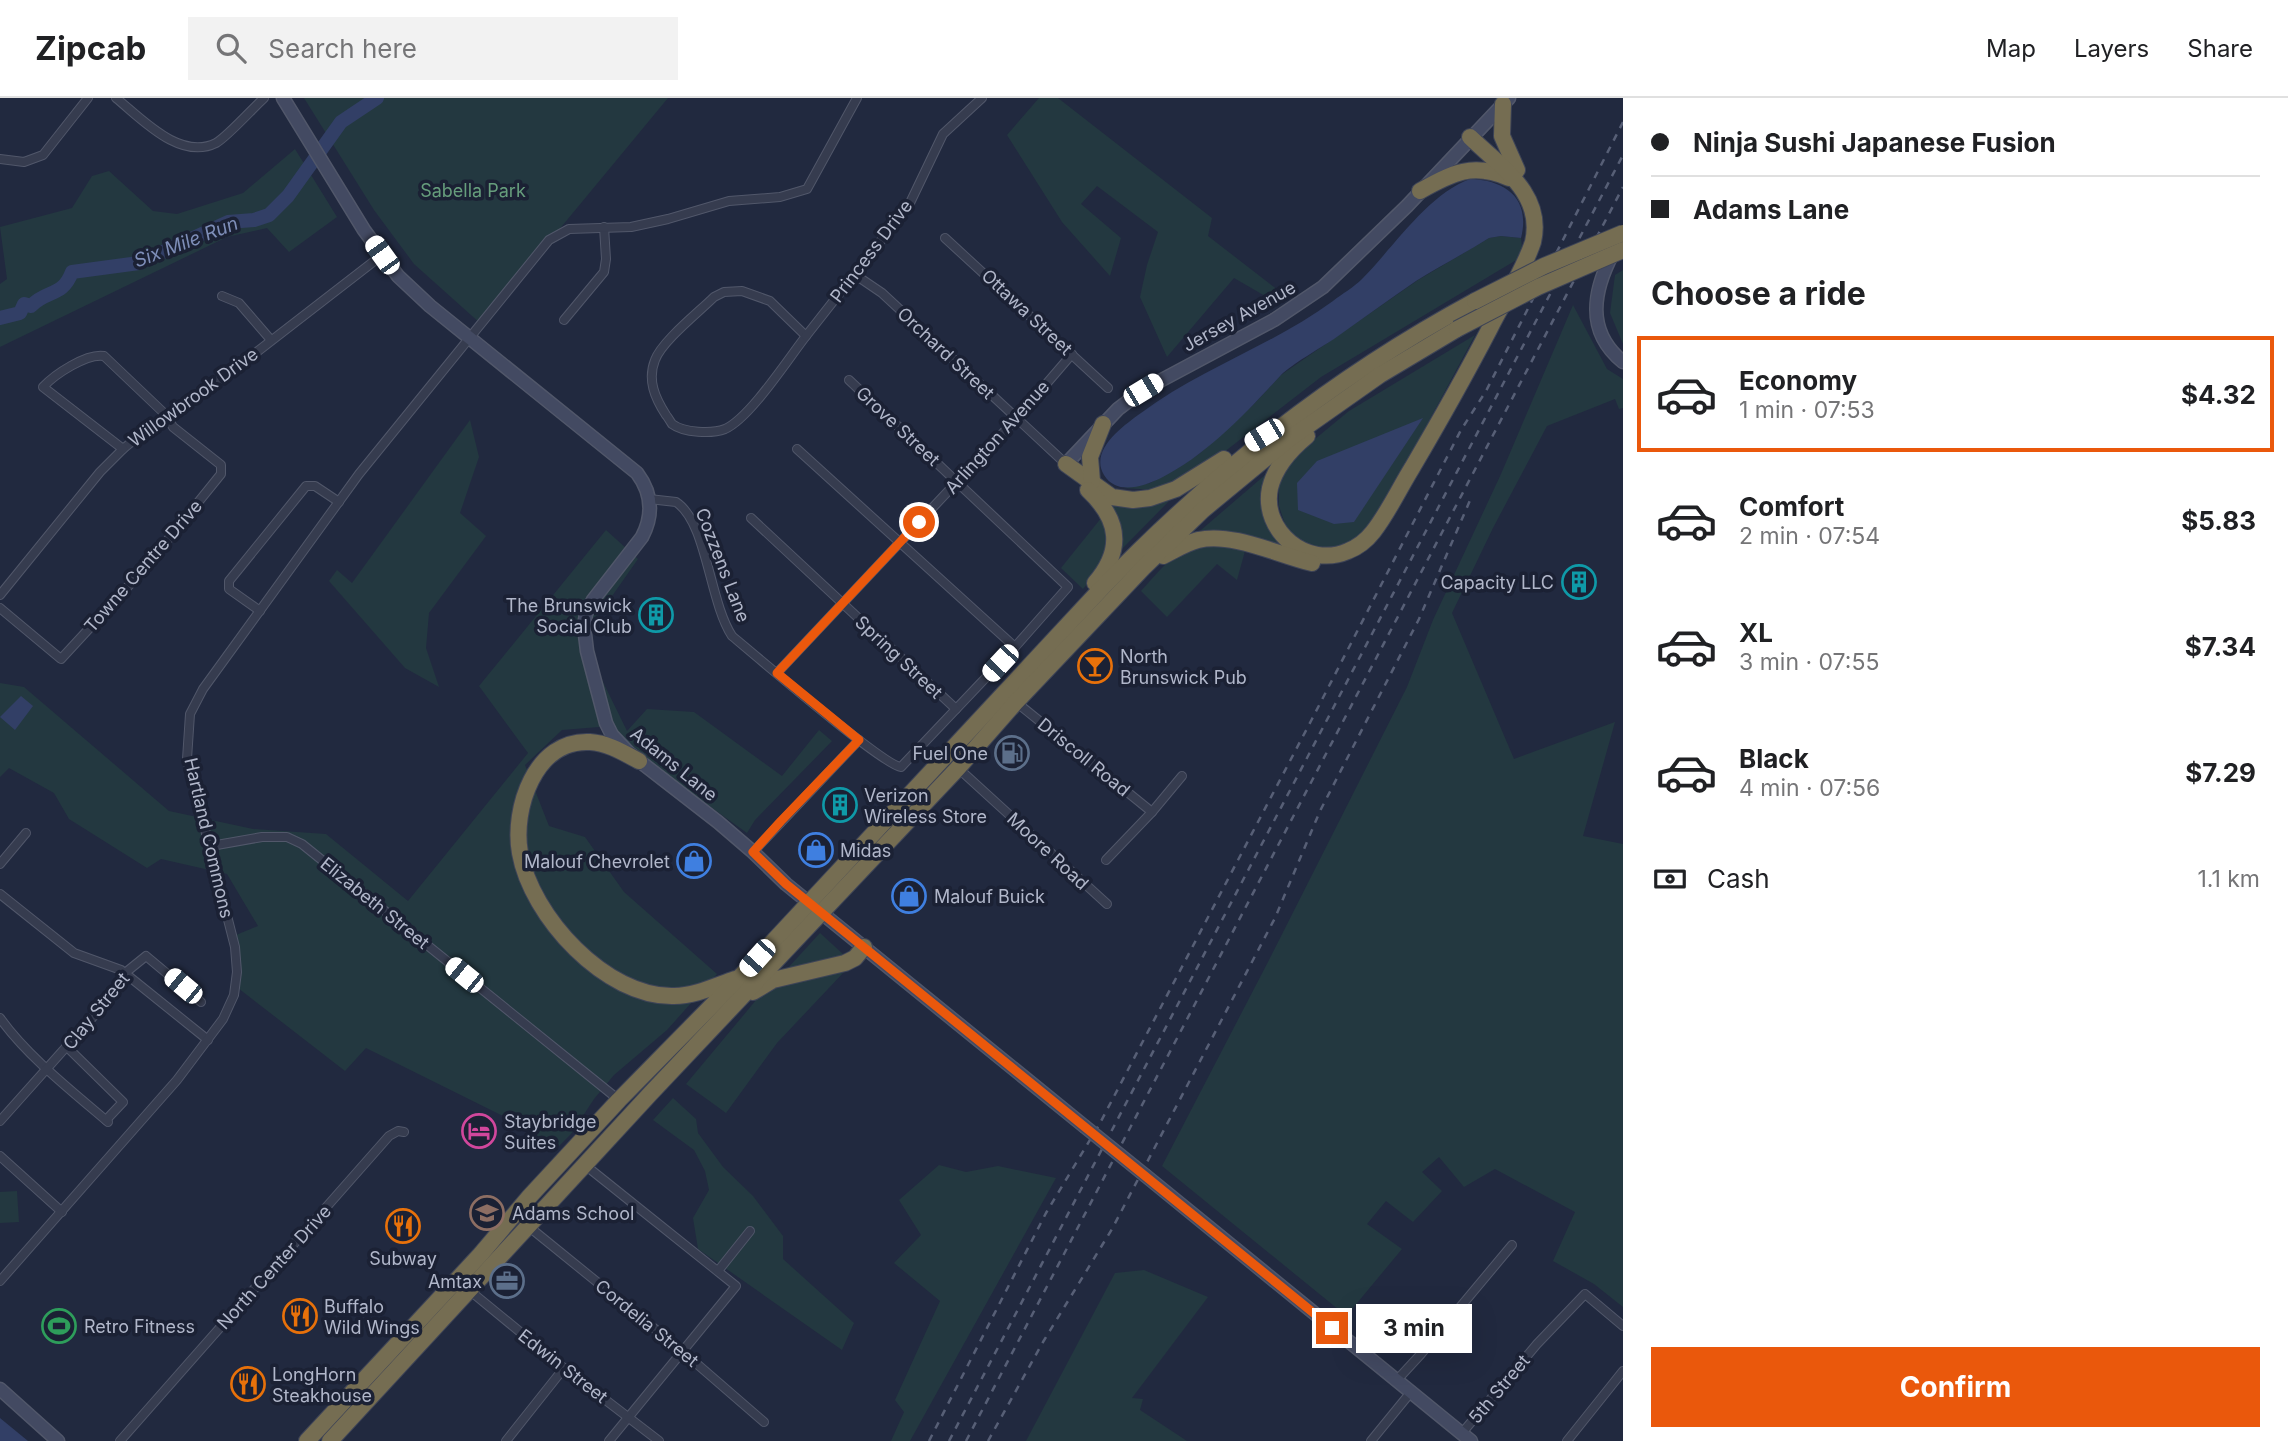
<!DOCTYPE html>
<html lang="en">
<head>
<meta charset="utf-8">
<style>
	body { margin:0; font-family:Inter,sans-serif; background:#f2f2f2; color:#202124; height:100vh; display:flex; flex-direction:column; font-size:26px; white-space:nowrap }
	* { box-sizing:border-box; margin:0 }
	p { font-size:23px; color:#757577 }
	.icon { flex:none; width:38px; height:38px; fill:none; stroke:currentColor; stroke-width:2; stroke-linecap:round; stroke-linejoin:round }
	.map { position:relative; flex:1; overflow:hidden }
	.drawer { display:flex; flex-direction:column; background:#fff; width:665px }
	.drawer>* { flex:none }
	.banner { display:grid; align-content:center; height:154px; padding:0 28px; background:#fff }
	.end { position:absolute; width:32px; height:32px; margin:-16px; border:9px solid #ea580c; background:#fff; box-shadow:0 0 0 4px #fff }
	.from { border-radius:50% }
	.bubble { position:absolute; height:49px; border-radius:0px; background:#fff; box-shadow:0 7px 28px #0002; font-size:23px; font-weight:700; line-height:49px; text-align:center }
	.car { position:absolute; width:21px; height:42px; margin:-21px -10px; border-radius:9px; box-shadow:0 0 5px 2px #0007; background:linear-gradient(#fff 24%,#345 0 40%,#fff 0 76%,#345 0 86%,#fff 0) }
	.banner b { display:flex; align-items:center; gap:24px; height:66px; font-size:26px }
	.banner b+b { border-top:2px solid #e0e0e0 }
	.banner i { width:18px; height:18px; background:#202124 }
	ul { padding:0; list-style:none }
	li { display:flex; align-items:center; gap:21px; height:116px; margin:0 14px 10px; padding:0 14px; border:4px solid transparent; border-radius:0px }
	li div { flex:1 }
	li b { display:block; font-size:26px }
	li em { font-style:normal; font-weight:700 }
	li.on { border-color:#ea580c }
	li>.icon { width:63px; height:63px; stroke-width:1.5 }
	h2 { padding:0 28px; font-size:32px; line-height:84px }
	.pay { display:flex; align-items:center; gap:18px; height:77px; padding:0 28px; font-size:26px }
	.pay p { margin-inline-start:auto }
	.button { display:flex; gap:14px; margin-top:auto; padding:14px 28px }
	.button a { flex:1; height:80px; border-radius:0px; background:#ea580c; color:#fff; font-size:28px; font-weight:700; line-height:80px; text-align:center }
	header { display:flex; align-items:center; gap:42px; box-sizing:border-box; height:98px; padding:0 35px; background:#fff; border-bottom:2px solid #e0e0e0 }
	header strong { font-size:33px }
	nav { display:flex; gap:38px; margin-inline-start:auto; font-size:24px }
	.search { width:490px; height:63px; background:#f2f2f2; display:flex; align-items:center; gap:18px; box-sizing:border-box; padding:0 24px; border-radius:0px; color:#757577; font-size:26px }
	main { display:flex; flex:1; min-height:0 }
	.map>svg:first-child { display:block }
	.green { fill:#233840 }
	.water { fill:#323f66 }
	.lines { fill:none; stroke-linecap:round; stroke-linejoin:round }
	.river { stroke:#323f66; stroke-width:14 }
	.street-casing { stroke:#51576a; stroke-width:10 }
	.secondary-casing { stroke:#51576a; stroke-width:15 }
	.highway-casing { stroke:#3e4457; stroke-width:18 }
	.street { stroke:#363c4f; stroke-width:8 }
	.secondary { stroke:#434a62; stroke-width:12 }
	.highway { stroke:#756d52; stroke-width:16 }
	.rail { stroke:#575f76; stroke-width:2.5; stroke-dasharray:7 7; stroke-linecap:butt }
	.secondary-bridge-casing { stroke:#51576a; stroke-width:15; stroke-linecap:butt }
	.highway-bridge-casing { stroke:#3e4457; stroke-width:18; stroke-linecap:butt }
	.secondary-bridge { stroke:#434a62; stroke-width:12 }
	.highway-bridge { stroke:#756d52; stroke-width:16 }
	.route { stroke:#ea580c; stroke-width:9 }
	.labels { text-anchor:middle; dominant-baseline:central; stroke-width:7; stroke-linejoin:round; paint-order:stroke }
	.park-label { font-size:18px; fill:#669d7c; stroke:#1b2134 }
	.street-label { font-size:18px; fill:#b1b7ca; stroke:#1b2134 }
	.poi-label { font-size:18px; fill:#b1b7ca; stroke:#1b2134; text-anchor:start }
	.water-label { font-size:19px; font-style:italic; fill:#7e8eb8; stroke:#1b2134 }
</style>
</head>
<body>
<header>
<strong>Zipcab</strong>
<div class="search"><svg class="icon" aria-label="search" viewBox="0 0 24 24"><circle cx="10" cy="10" r="6"/><path d="M15 15l6 6"/></svg>Search here</div>
<nav><a>Map</a><a>Layers</a><a>Share</a></nav>
</header>
<main>
<div class="map">
<svg width="1623" height="1343" viewBox="0 0 1623 1343">
	<rect width="100%" height="100%" fill="#21293f"/>
	<g class="green">
		<polygon points="304,0 668,0 481,226 414,166 374,112"/>
		<polygon points="1039,0 1058,0 1212,120 1208,138 1283,196 1277,205 1234,180 1167,259 1140,199 1147,167 1158,134 1097,88 1081,106 1121,140 1110,178 1062,124 1007,37"/>
		<polygon points="295,51 337,119 289,154 267,130 227,139 0,249 0,186 7,181 0,129 72,110 92,78 109,73 153,113 177,116 243,95"/>
		<polygon points="1501,138 1521,140 1523,158 1321,279 1206,368 1155,392 1123,390 1150,385 1178,370 1199,356 1253,307 1281,277 1418,182 1489,140"/>
		<polygon points="1623,172 1623,246 1610,215 1615,177"/>
		<polygon points="1573,207 1607,271 1623,281 1623,310 1619,311 1615,301 1547,328 1493,430 1452,515 1514,661 1615,624 1583,738 1623,746 1623,1209 1594,1186 1553,1163 1575,1114 1495,1071 1464,1089 1439,1059 1422,1074 1442,1093 1413,1124 1386,1103 1367,1126 1402,1151 1348,1216 1344,1216 1162,1068 1269,862 1407,589 1433,522 1501,376"/>
		<polygon points="1475,237 1383,409 1361,437 1349,448 1329,451 1304,448 1287,432 1279,408 1279,382 1292,360 1349,313"/>
		<polygon points="470,322 479,359 460,415 486,438 429,515 426,550 439,589 405,570 329,483 337,472 352,485"/>
		<polygon points="1272,371 1264,394 1288,452 1219,434 1201,432"/>
		<polygon points="1172,400 1120,453 1109,405"/>
		<path d="M1102 419C1116 454 1105 464 1083 491L1061 470Z"/>
		<polygon points="606,432 638,461 582,541 627,633 647,611 694,614 782,678 819,632 832,643 755,722 747,735 599,629 562,632 525,667 549,728 585,739 624,794 717,876 667,932 614,977 594,1001 571,1036 556,1051 525,1029 366,950 345,973 238,890 236,837 258,828 227,776 161,761 147,770 69,721 54,695 9,670 0,679 0,585 24,589 169,713 253,731 326,736 408,803 528,655 479,588"/>
		<path d="M1219 445 1245 453 1237 482 1217 466 1167 519 1141 493C1169 462 1177 449 1219 445Z"/>
		<polygon points="820,835 844,857 787,871"/>
		<polygon points="844,874 777,945 726,1015 686,986 767,889"/>
		<polygon points="673,1000 696,1021 698,1035 723,1069 753,1098 783,1138 783,1161 854,1225 842,1252 698,1151 693,1120 709,1092 705,1073 694,1052 653,1022"/>
		<polygon points="939,1067 966,1074 998,1068 1056,1080 910,1343 891,1343 904,1314 895,1302 940,1203 894,1165 921,1137 899,1102"/>
		<polygon points="17,1093 19,1124 0,1125 0,1094"/>
		<polygon points="1144,1172 1208,1199 1132,1300 1143,1301 1140,1312 1187,1343 1026,1343 1115,1175"/>
	</g>
	<g class="water">
		<path d="M1470 81C1506 82 1531 101 1521 140L1501 138 1489 140C1465 155 1440 168 1416 183 1388 202 1361 222 1334 241 1320 250 1291 267 1281 277 1247 314 1207 357 1161 380 1144 388 1117 398 1104 377 1089 352 1123 328 1141 315 1200 271 1273 247 1333 203 1342 196 1354 189 1362 181 1393 150 1428 96 1470 81Z"/>
		<polygon points="1423,320 1354,424 1334,426 1298,412 1297,385 1317,363"/>
		<polygon points="21,598 33,608 15,632 0,619"/>
		<polygon points="0,1320 28,1343 0,1343"/>
	</g>
	<g class="lines">
		<path class="river" d="M0 220 20 215 24 206 31 208C47 191 62 200 72 174L139 165 228 124 254 122 269 117 288 98 341 24 377 0"/>
		<g class="street-casing">
			<g id="street">
				<path d="M116 0C142 21 180 63 216 45 227 39 253 10 264 0"/>
				<polyline points="0,61 24,64 43,57 88,0"/>
				<polyline points="945,140 1108,290"/>
				<polyline points="854,176 882,195 1066,366"/>
				<path d="M742 193 770 203 806 238C788 261 750 320 725 331 712 336 684 335 672 326 672 326 667 318 666 317 655 300 647 282 655 262 662 243 699 214 714 199L724 194Z"/>
				<polyline points="222,198 239,205 271,242"/>
				<polyline points="564,222 604,174 606,161 604,129"/>
				<polyline points="806,238 909,107 943,36 982,0"/>
				<polyline points="797,351 1015,549"/>
				<path d="M649 401 676 404C707 424 709 503 732 538 755 557 884 668 901 669L1015 549 1068 489 849 282"/>
				<polyline points="751,420 956,611"/>
				<polyline points="0,497 100,374 123,351 147,331 231,274 382,157"/>
				<path d="M0 510 61 561 145 470 221 376V367L173 329 166 317 104 258C87 255 55 276 43 289L123 351"/>
				<polyline points="260,513 229,491 229,483 306,388 315,388 339,404"/>
				<polyline points="777,575 1017,320 1072,256"/>
				<polyline points="1016,604 1152,714"/>
				<polyline points="958,670 1107,806"/>
				<polyline points="211,748 262,739 287,739 302,746 619,1002"/>
				<polyline points="753,754 859,642"/>
				<polyline points="1106,762 1152,714 1182,678"/>
				<polyline points="0,766 26,735"/>
				<polyline points="0,796 74,855 121,872 208,942"/>
				<path d="M0 920C27 958 73 994 108 1024"/>
				<polyline points="67,949 123,1004 106,1022"/>
				<polyline points="0,1023 117,892 125,875 146,858 201,904"/>
				<polyline points="0,1058 62,1114"/>
				<polyline points="585,1067 736,1188 609,1343"/>
				<polyline points="528,1128 682,1253 764,1324"/>
				<polyline points="718,1173 750,1133"/>
				<polyline points="0,1183 177,982 223,921 234,897 237,874 235,849 187,661 190,616 203,591 359,376 549,142 569,131 631,129 668,121 729,103 780,99 807,91 857,0"/>
				<polyline points="469,1192 564,1270 659,1343"/>
				<polyline points="1397,1282 1421,1256 1512,1147"/>
				<polyline points="1462,1335 1537,1246 1585,1196 1623,1228"/>
				<polyline points="120,1343 389,1038 398,1033 404,1034"/>
				<polyline points="506,1343 564,1270"/>
				<polyline points="1371,1343 1411,1294"/>
				<polyline points="1567,1343 1623,1273"/>
			</g>
		</g>
		<g class="secondary-casing">
			<g id="secondary">
				<path d="M283 0 364 132 398 178 430 208 637 375C652 395 654 416 642 439L593 502 586 516 584 528 587 553 606 625 612 637 629 655 718 724 753 754 786 786 1084 1028"/>
				<path d="M1613 155C1593 193 1585 233 1623 264"/>
				<polyline points="1066,366 1118,311 1143,292 1274,222 1323,189 1407,108 1509,0"/>
				<polyline points="1146,1078 1471,1343"/>
				<polyline points="0,1291 58,1343"/>
			</g>
		</g>
		<g class="highway-casing">
			<g id="highway">
				<polyline points="1503,6 1502,38 1517,72"/>
				<path d="M1420 93C1452 75 1473 64 1509 80"/>
				<path d="M1307 338C1290 352 1275 369 1270 390 1261 433 1307 471 1348 453 1358 449 1366 443 1373 434 1388 415 1399 391 1412 370 1439 324 1465 278 1490 230 1504 202 1523 174 1533 144 1544 96 1501 69 1470 39"/>
				<polyline points="1066,366 1112,399 1133,402 1150,400 1176,391 1224,361"/>
				<polyline points="1092,383 1090,359 1103,326"/>
				<path d="M1088 392C1119 421 1124 451 1095 485"/>
				<path d="M1163 458C1175 452 1186 445 1198 442 1233 434 1278 457 1312 465"/>
				<path d="M639 663C624 655 608 645 590 644 535 641 512 711 520 755 531 818 606 900 674 898 695 898 715 888 735 881"/>
				<polyline points="753,894 773,882 845,865 855,860 864,849"/>
				<path d="M307 1343 480 1157 530 1098 619 1002 740 879 1101 491C1211 376 1334 279 1475 203"/>
				<polyline points="330,1343 650,996 958,670 1016,604 1143,470 1203,412 1289,341 1380,277 1457,231"/>
			</g>
		</g>
		<use href="#street" class="street"/>
		<use href="#secondary" class="secondary"/>
		<use href="#highway" class="highway"/>
		<g class="rail">
			<polyline points="929,1343 1046,1115 1099,1027 1312,621 1429,394 1461,332 1486,293 1623,24"/>
			<polyline points="949,1343 1623,57"/>
			<polyline points="966,1343 1623,89"/>
			<polyline points="988,1343 1043,1244 1112,1131 1275,820 1320,713 1419,521 1471,400"/>
		</g>
		<g class="secondary-bridge-casing">
			<polyline id="secondary-bridge" points="1084,1028 1146,1078"/>
		</g>
		<g class="highway-bridge-casing">
			<g id="highway-bridge">
				<polyline points="1475,203 1544,168 1623,135"/>
				<polyline points="1457,231 1538,189 1623,152"/>
			</g>
		</g>
		<use href="#secondary-bridge" class="secondary-bridge"/>
		<use href="#highway-bridge" class="highway-bridge"/>
	</g>
	<g class="lines">
		<polyline class="route" points="919,424 777,575 859,642 781,723 753,754 786,786 1332,1230"/>
	</g>
	<defs>
		<g id="building-ring" transform="scale(1.75)"><circle r="9.5" fill="#1b2134" stroke="#0f9aa8" stroke-width="1.5"/><path d="M-4-6H4V6H1V3H-1V6H-4ZM-2.5-4.3h1.7v1.8h-1.7ZM.8-4.3h1.7v1.8H.8ZM-2.5-1h1.7V.8h-1.7ZM.8-1h1.7V.8H.8Z" fill="#0f9aa8"/></g>
		<g id="bar-ring" transform="scale(1.75)"><circle r="9.5" fill="#1b2134" stroke="#e8710a" stroke-width="1.5"/><path d="M-6-5H6L.8 .8V4.5H3.5V6h-7V4.5H-.8V.8Z" fill="#e8710a"/></g>
		<g id="fuel-ring" transform="scale(1.75)"><circle r="9.5" fill="#1b2134" stroke="#5c6f8a" stroke-width="1.5"/><path d="M-5.5-6h7V0h2V4h1.3V-2.5L3-4.5l.8-.8L6-3V5H2.5V1h-1V6h-7ZM-4.2-4.7v3.2H.2V-4.7Z" fill="#5c6f8a"/></g>
		<g id="shop-ring" transform="scale(1.75)"><circle r="9.5" fill="#1b2134" stroke="#3f7fe0" stroke-width="1.5"/><path d="M-5-2.5h2.3a2.7 3.5 0 0 1 5.4 0H5L5.5 6h-11ZM-1.5-2.5h3a1.5 2.3 0 0 0-3 0Z" fill="#3f7fe0"/></g>
		<g id="hotel-ring" transform="scale(1.75)"><circle r="9.5" fill="#1b2134" stroke="#d1479c" stroke-width="1.5"/><path d="M-6-4.5h1.5V1H6V5H4.5V3h-9V5H-6ZM-4 0a1.8 1.8 0 1 1 3.6 0ZM.5 0V-2.5h3Q6-2.5 6 0Z" fill="#d1479c"/></g>
		<g id="school-ring" transform="scale(1.75)"><circle r="9.5" fill="#1b2134" stroke="#8d6e63" stroke-width="1.5"/><path d="M0-5L7-2L0 1L-7-2ZM-4 1L0 2.5L4 1V4Q0 6-4 4Z" fill="#8d6e63"/></g>
		<g id="restaurant-ring" transform="scale(1.75)"><circle r="9.5" fill="#1b2134" stroke="#e8710a" stroke-width="1.5"/><path d="M-5-6h1v4h1v-4h1v4h1v-4h1v5L-1.5 .5V6h-2V.5L-5-1ZM5-6V6H3V1.5H1.5Q1.5-4 5-6Z" fill="#e8710a"/></g>
		<g id="office-ring" transform="scale(1.75)"><circle r="9.5" fill="#1b2134" stroke="#5c6f8a" stroke-width="1.5"/><path d="M-6-3h4V-5.5h4V-3h4V5H-6ZM-1-4.5V-3h2v-1.5ZM-6 0V1H6V0Z" fill="#5c6f8a"/></g>
		<g id="stadium-ring" transform="scale(1.75)"><circle r="9.5" fill="#1b2134" stroke="#2e9e5b" stroke-width="1.5"/><path d="M0-5a6.5 5 0 1 0 0 10a6.5 5 0 1 0 0-10ZM-3.5-1.8h7v3.6h-7Z" fill="#2e9e5b"/></g>
	</defs>
	<g fill-rule="evenodd">
		<use href="#building-ring" x="1579" y="484"/>
		<use href="#building-ring" x="656" y="517"/>
		<use href="#bar-ring" x="1095" y="568"/>
		<use href="#fuel-ring" x="1012" y="655"/>
		<use href="#building-ring" x="840" y="707"/>
		<use href="#shop-ring" x="816" y="752"/>
		<use href="#shop-ring" x="694" y="763"/>
		<use href="#shop-ring" x="909" y="798"/>
		<use href="#hotel-ring" x="479" y="1033"/>
		<use href="#school-ring" x="487" y="1115"/>
		<use href="#restaurant-ring" x="403" y="1128"/>
		<use href="#office-ring" x="507" y="1183"/>
		<use href="#restaurant-ring" x="300" y="1218"/>
		<use href="#stadium-ring" x="59" y="1228"/>
		<use href="#restaurant-ring" x="248" y="1286"/>
	</g>
	<g class="labels">
		<g class="park-label">
			<text x="473" y="92">Sabella Park</text>
		</g>
		<g class="street-label">
			<text transform="translate(871 153) rotate(-53)">Princess Drive</text>
			<text transform="translate(1027 214) rotate(43)">Ottawa Street</text>
			<text transform="translate(1239 218) rotate(-29)">Jersey Avenue</text>
			<text transform="translate(946 255) rotate(43)">Orchard Street</text>
			<text transform="translate(193 299) rotate(-36)">Willowbrook Drive</text>
			<text transform="translate(898 328) rotate(43)">Grove Street</text>
			<text transform="translate(997 339) rotate(-48)">Arlington Avenue</text>
			<text transform="translate(723 467) rotate(69)">Cozzens Lane</text>
			<text transform="translate(143 468) rotate(-49)">Towne Centre Drive</text>
			<text transform="translate(899 559) rotate(43)">Spring Street</text>
			<text transform="translate(1084 659) rotate(39)">Driscoll Road</text>
			<text transform="translate(674 666) rotate(39)">Adams Lane</text>
			<text transform="translate(209 740) rotate(77)">Hartland Commons</text>
			<text transform="translate(1048 753) rotate(43)">Moore Road</text>
			<text transform="translate(375 805) rotate(39)">Elizabeth Street</text>
			<text transform="translate(96 913) rotate(-51)">Clay Street</text>
			<text transform="translate(274 1169) rotate(-48)">North Center Drive</text>
			<text transform="translate(647 1225) rotate(39)">Cordelia Street</text>
			<text transform="translate(563 1268) rotate(38)">Edwin Street</text>
			<text transform="translate(1499 1291) rotate(-50)">5th Street</text>
		</g>
		<g class="poi-label">
			<text x="1554" y="484" text-anchor="end">Capacity LLC</text>
			<text x="632" y="507" text-anchor="end">The Brunswick<tspan x="632" dy="21">Social Club</tspan></text>
			<text x="1120" y="558">North<tspan x="1120" dy="21">Brunswick Pub</tspan></text>
			<text x="988" y="655" text-anchor="end">Fuel One</text>
			<text x="864" y="697">Verizon<tspan x="864" dy="21">Wireless Store</tspan></text>
			<text x="840" y="752">Midas</text>
			<text x="670" y="763" text-anchor="end">Malouf Chevrolet</text>
			<text x="934" y="798">Malouf Buick</text>
			<text x="504" y="1023">Staybridge<tspan x="504" dy="21">Suites</tspan></text>
			<text x="512" y="1115">Adams School</text>
			<text x="403" y="1160" text-anchor="middle">Subway</text>
			<text x="482" y="1183" text-anchor="end">Amtax</text>
			<text x="324" y="1208">Buffalo<tspan x="324" dy="21">Wild Wings</tspan></text>
			<text x="84" y="1228">Retro Fitness</text>
			<text x="272" y="1276">LongHorn<tspan x="272" dy="21">Steakhouse</tspan></text>
		</g>
		<g class="water-label">
			<text transform="translate(186 144) rotate(-21)">Six Mile Run</text>
		</g>
	</g>
</svg>
<i class="end from" style="left:919px;top:424px"></i>
<i class="end" style="left:1332px;top:1230px"></i>
<div class="bubble" style="left:1356px;top:1206px;width:116px">3 min</div>
<i class="car" style="left:382px;top:157px;rotate:324deg"></i>
<i class="car" style="left:1143px;top:292px;rotate:59deg"></i>
<i class="car" style="left:1264px;top:337px;rotate:239deg"></i>
<i class="car" style="left:1000px;top:565px;rotate:223deg"></i>
<i class="car" style="left:757px;top:860px;rotate:222deg"></i>
<i class="car" style="left:464px;top:877px;rotate:309deg"></i>
<i class="car" style="left:183px;top:888px;rotate:310deg"></i>
</div>
<section class="drawer">
<div class="banner">
<b><i class="from"></i>Ninja Sushi Japanese Fusion</b>
<b><i></i>Adams Lane</b>
</div>
<h2>Choose a ride</h2>
<ul>
<li class="on"><svg class="icon" aria-label="car" viewBox="0 0 24 24"><path d="M5 17H2v-5l4-1 3-4h7l3 4 3 1v5h-3M9 17h6M6 11h13"/><circle cx="7" cy="17" r="2"/><circle cx="17" cy="17" r="2"/></svg><div><b>Economy</b><p>1 min · 07:53</p></div><em>$4.32</em></li>
<li><svg class="icon" aria-label="car" viewBox="0 0 24 24"><path d="M5 17H2v-5l4-1 3-4h7l3 4 3 1v5h-3M9 17h6M6 11h13"/><circle cx="7" cy="17" r="2"/><circle cx="17" cy="17" r="2"/></svg><div><b>Comfort</b><p>2 min · 07:54</p></div><em>$5.83</em></li>
<li><svg class="icon" aria-label="car" viewBox="0 0 24 24"><path d="M5 17H2v-5l4-1 3-4h7l3 4 3 1v5h-3M9 17h6M6 11h13"/><circle cx="7" cy="17" r="2"/><circle cx="17" cy="17" r="2"/></svg><div><b>XL</b><p>3 min · 07:55</p></div><em>$7.34</em></li>
<li><svg class="icon" aria-label="car" viewBox="0 0 24 24"><path d="M5 17H2v-5l4-1 3-4h7l3 4 3 1v5h-3M9 17h6M6 11h13"/><circle cx="7" cy="17" r="2"/><circle cx="17" cy="17" r="2"/></svg><div><b>Black</b><p>4 min · 07:56</p></div><em>$7.29</em></li>
</ul>
<div class="pay"><svg class="icon" aria-label="cash" viewBox="0 0 24 24"><path d="M3 7h18v10H3z"/><circle cx="12" cy="12" r="2"/></svg>Cash<p>1.1 km</p></div>
<div class="button"><a>Confirm</a></div>
</section>
</main>
</body>
</html>
